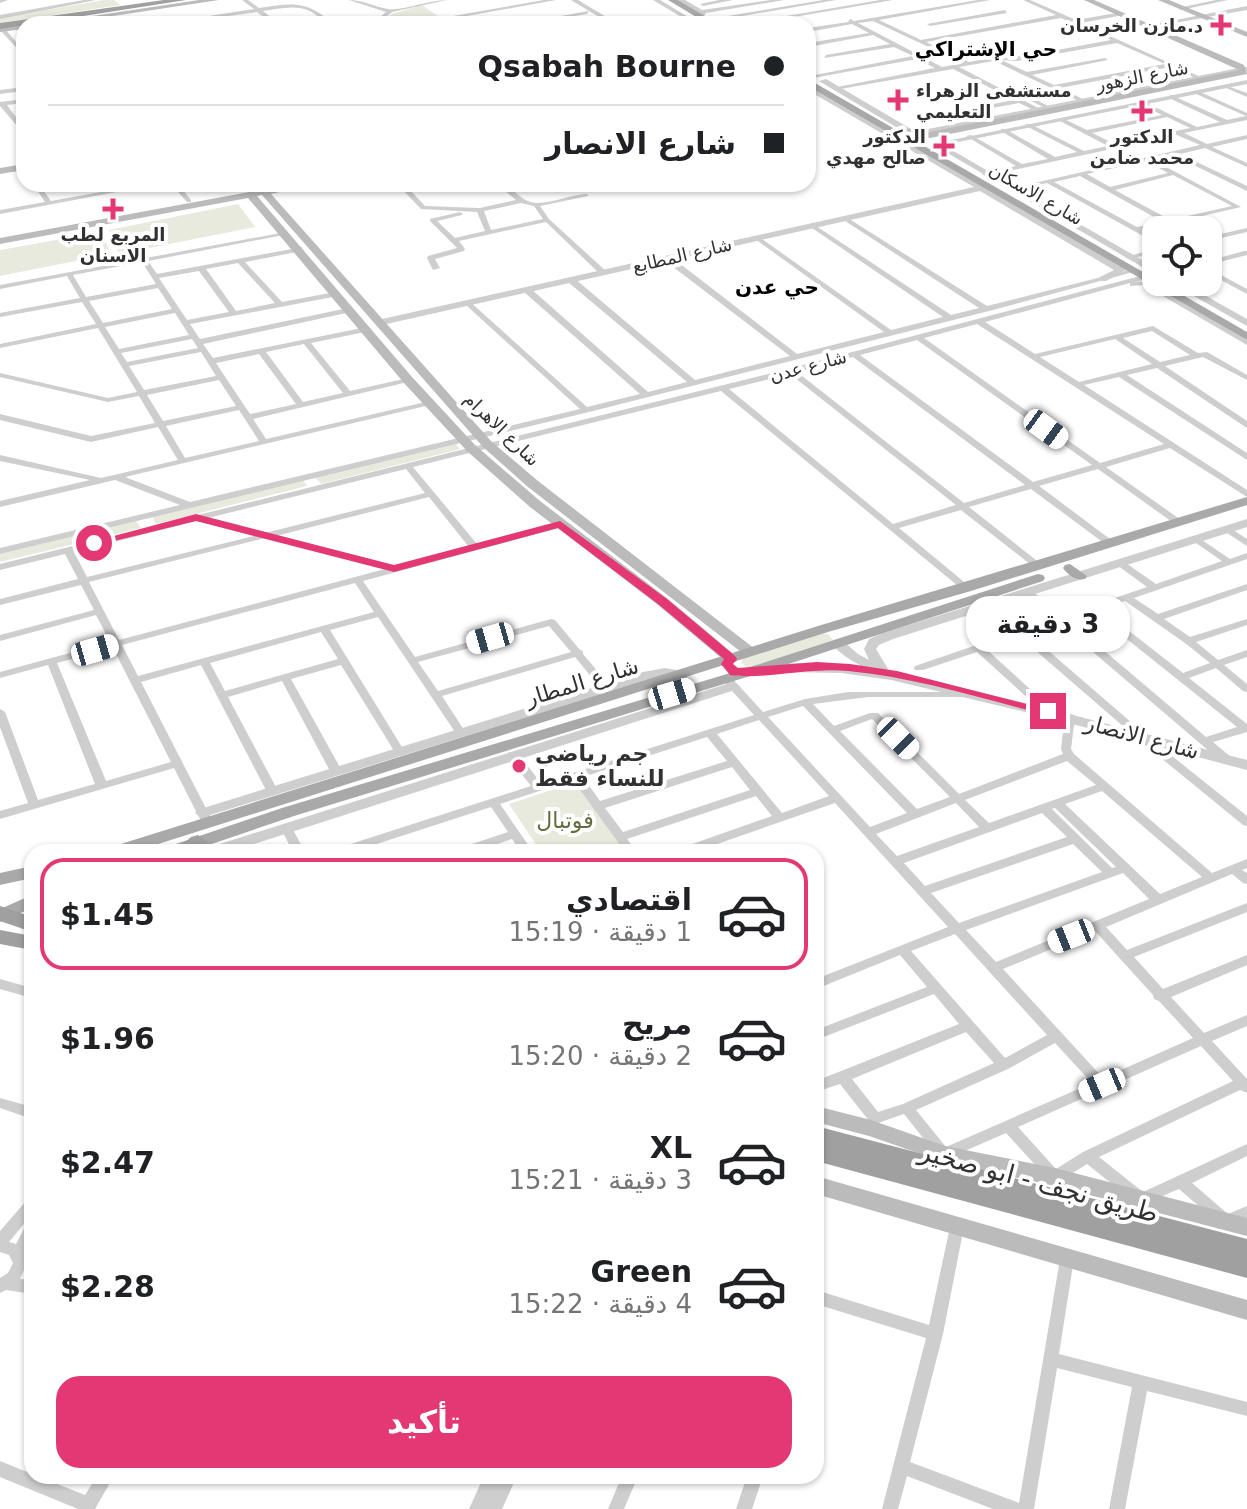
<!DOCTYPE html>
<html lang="ar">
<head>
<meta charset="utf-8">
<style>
	body { margin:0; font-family:"DejaVu Sans","Noto Sans Arabic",sans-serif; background:#f6f6f6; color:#202124; direction:rtl; height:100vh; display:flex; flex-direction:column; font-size:30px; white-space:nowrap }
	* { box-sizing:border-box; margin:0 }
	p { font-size:26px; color:#757577 }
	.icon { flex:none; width:44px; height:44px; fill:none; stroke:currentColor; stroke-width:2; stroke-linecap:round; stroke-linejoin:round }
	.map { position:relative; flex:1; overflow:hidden; direction:ltr }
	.panel { position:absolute; left:24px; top:844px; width:800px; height:640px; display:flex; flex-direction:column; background:#fff; border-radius:24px; box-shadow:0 2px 6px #0004; direction:rtl }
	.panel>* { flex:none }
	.guide { position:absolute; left:16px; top:16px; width:800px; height:176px; border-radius:24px; box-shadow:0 2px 6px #0004; direction:rtl; display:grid; align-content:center; height:176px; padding:0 32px; background:#fff }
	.tools { position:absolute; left:1142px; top:216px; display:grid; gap:16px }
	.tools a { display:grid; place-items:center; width:80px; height:80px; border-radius:16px; background:#fff; box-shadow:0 2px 6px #0004; font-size:40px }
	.end { position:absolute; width:36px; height:36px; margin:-18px; border:10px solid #e33873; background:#fff; box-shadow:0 0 0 4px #fff }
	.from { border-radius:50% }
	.bubble { position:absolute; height:56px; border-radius:24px; background:#fff; box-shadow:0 2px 6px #0004; font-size:26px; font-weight:700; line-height:56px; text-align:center; direction:rtl }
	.car { position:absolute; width:24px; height:48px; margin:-24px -12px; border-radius:10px; box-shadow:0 0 6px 2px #0007; background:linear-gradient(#fff 24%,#345 0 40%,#fff 0 76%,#345 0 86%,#fff 0) }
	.guide b { display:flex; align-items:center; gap:28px; height:76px; font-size:30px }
	.guide b+b { border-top:2px solid #e0e0e0 }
	.guide i { width:20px; height:20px; background:#202124 }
	ul { padding:14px 0 0; list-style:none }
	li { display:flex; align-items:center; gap:24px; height:112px; margin:0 16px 12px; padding:0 16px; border:4px solid transparent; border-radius:24px }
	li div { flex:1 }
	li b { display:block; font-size:30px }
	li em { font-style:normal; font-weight:700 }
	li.active { border-color:#e33873 }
	li>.icon { width:72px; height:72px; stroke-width:1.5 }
	.button { display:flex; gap:16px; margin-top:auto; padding:16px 32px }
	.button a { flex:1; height:92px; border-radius:24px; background:#e33873; color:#fff; font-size:32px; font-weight:700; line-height:92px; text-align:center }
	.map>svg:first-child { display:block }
	.green { fill:#e8eadd }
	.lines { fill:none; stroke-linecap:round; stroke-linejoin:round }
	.minor { fill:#cecece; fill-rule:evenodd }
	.tertiary { fill:#cecece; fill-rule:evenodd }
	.secondary { fill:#bbb; fill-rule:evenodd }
	.primary { fill:#a9a9a9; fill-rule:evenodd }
	.trunk { fill:#a0a0a0; fill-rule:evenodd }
	.route { fill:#e33873 }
	.poi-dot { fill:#e33873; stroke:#fff; stroke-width:3 }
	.labels { text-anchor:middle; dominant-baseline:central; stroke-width:8; stroke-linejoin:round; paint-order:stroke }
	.far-poi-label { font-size:18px; font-weight:bold; fill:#313131; stroke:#fff; text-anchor:end }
	.far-street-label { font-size:18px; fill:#313131; stroke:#fff }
	.far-neighbourhood-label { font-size:20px; font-weight:bold; fill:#000; stroke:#fff }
	.street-label { font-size:22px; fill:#313131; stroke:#fff }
	.poi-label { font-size:22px; font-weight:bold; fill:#313131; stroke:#fff; text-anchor:start }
	.park-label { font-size:22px; fill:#616d3e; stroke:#fff }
	.near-street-label { font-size:26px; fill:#313131; stroke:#fff }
</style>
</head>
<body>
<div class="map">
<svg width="1247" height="1509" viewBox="0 0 1247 1509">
	<rect width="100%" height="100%" fill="#fff"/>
	<g class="green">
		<polygon points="104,0 114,0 120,5 0,23 0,18"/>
		<polygon points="422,5 449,24 379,24 392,14"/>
		<polygon points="238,204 255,227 119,254 109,230"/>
		<polygon points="101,232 111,254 0,276 0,250"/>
		<polygon points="455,443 460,449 321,484 315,477"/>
		<polygon points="303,480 307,486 156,524 152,516"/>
		<polygon points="136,521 141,528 0,562 0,554"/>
		<polygon points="822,634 828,634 833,640 749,668 741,663 743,658"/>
		<polygon points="576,782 629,852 541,852 509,804"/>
	</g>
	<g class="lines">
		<g class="minor">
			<polygon points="0,0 8,0 0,3"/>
			<polygon points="84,0 96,0 0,19 0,15"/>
			<path d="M242 0H248L259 8C295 3 305 0 334 24 323 23 319 16 310 11 295 4 278 9 263 11L279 24H273L257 12 171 24H157L254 9Z"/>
			<path d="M349 0C363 0 375 7 388 9 404 11 428 0 447 0L392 12 378 24H372L386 12Z"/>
			<polygon points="544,0 556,0 445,20 442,18"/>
			<polygon points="571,0 578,0 618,24 611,24 589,11 587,14 527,24 515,24 589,11"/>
			<polygon points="653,0 660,0 700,24 693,24"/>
			<polygon points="678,0 685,0 702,10 771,0 784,0 706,13 704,16"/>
			<polygon points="719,0 733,0 703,6 700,4"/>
			<polygon points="823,0 836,0 713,21 710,19"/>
			<polygon points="880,0 893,0 753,24 740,24"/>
			<path d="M978 0H990L879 20 921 40 1056 15 1023 0H1030L1076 20 1122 12 1124 15 1081 23 1203 78 1198 79 1170 67 1060 88 1085 100V102L1083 103 994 61 959 67 1044 111V113H1040L1019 103 932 119 930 118V116L1014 100 953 69 835 90 832 88 935 68 917 59 813 78 810 76 913 56 894 47 824 58 826 55 890 44 873 35 808 47V43L869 33 852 24 808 32V28L848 22 850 19 854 21ZM1061 18 1111 40 1025 56 996 57 969 62 926 42ZM873 21 963 63 942 67 858 23ZM1117 43 1165 64 1054 85 1032 75 1108 60 1105 58 1027 72 1001 60 1017 61Z"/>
			<polygon points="1216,0 1228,0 1181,10 1178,8"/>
			<polygon points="1247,6 1247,10 1158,26 1155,24"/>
			<polygon points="1005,10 1007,13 930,26 927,24"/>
			<polygon points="1,29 5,29 24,51 24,56 1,31"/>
			<polygon points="1224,85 1247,93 1247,97 1224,87"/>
			<polygon points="1006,86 1010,86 1052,108 1047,109 1006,88"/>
			<polygon points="24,87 24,91 0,94 0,90"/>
			<path d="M1194 91H1198L1247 113V120L1184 133 1207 144 1247 135V139L1212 147 1247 163V167L1205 148 1180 154 1247 186V191L1173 155 1153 160 1241 207 1142 230 1156 238V243L1047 183 1011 191 1008 189 1200 145 1177 135 985 176 982 174 983 173 1016 166 966 136 971 135 1022 164 1048 159 1001 131V129H1005L1055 157 1077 152 1026 126V124H1030L1084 151 1108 146 1058 120V118H1062L1087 130 1162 115 1140 104 1139 103 1142 101 1197 127 1220 122 1169 98V96L1171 95 1227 120 1246 116 1194 93ZM1167 117 1190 128 1115 144 1092 133ZM1146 161 1168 173 1110 187 1087 174ZM1173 175 1232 206 1170 220 1115 190ZM1080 176 1163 222 1137 227 1054 182Z"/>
			<polygon points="24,99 24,103 7,105 24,128 24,134 0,106 0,102"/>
			<polygon points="33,184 39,184 51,201 145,184 159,184 0,214 0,210 45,202"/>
			<polygon points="171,184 178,184 191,200 191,202 187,202"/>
			<polygon points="239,184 246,184 250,190 245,191"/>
			<path d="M420 184H433L410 190 425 206 480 208 516 200 497 184C513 184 520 203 537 203 554 203 571 194 588 194V196L540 206 549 219 607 272 600 274 546 222 459 241 465 249 464 251 435 259 440 268 433 270 427 258 428 256 457 248 430 221V219L460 212 463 214 462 215 437 221 455 238 485 231 477 212 421 209 402 189ZM521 203 534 206 543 219 491 230 484 211Z"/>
			<path d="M842 217H846L987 306 1133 269 1137 271 989 311 589 412 0 554V548L180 505 115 480 0 507V501L90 480 0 461V455L101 478 178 460 158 427 91 442 0 420V414L91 436 155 423 139 396 108 402 0 377V373L108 398 137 392 98 328 0 348V344L96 324 82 302 0 317V313L80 298 67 276 0 289V285L286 232V234L284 235 148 261 157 274 302 247V251L245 262 282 302 335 292H338V296L190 324 200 339 348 308H351V312L203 344 213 358 367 327 371 329 370 331 311 343 350 391 408 378 412 380 408 382 253 419 266 439 430 401 434 403 430 405 125 477 190 502 580 409 466 305V301H469L587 407 640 394 524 292V288H530L648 392 687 382 568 282V278H574L695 380 790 356 664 260V256H670L797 354 884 332 755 239V237H759L891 330 943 317 809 226V224H813L951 315 979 308 842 219ZM142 262 156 284 86 297 73 275ZM238 263 275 303 236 311 206 269ZM199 271 229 312 187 320 159 278ZM158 288 172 309 103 323 89 301ZM175 313 189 335 119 349 105 327ZM192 339 198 348 127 362 121 353ZM304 344 343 393 303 402 266 352ZM201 352 216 376 144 390 129 366ZM259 354 296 404 250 414 216 363ZM219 380 236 406 163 421 147 395ZM239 410 259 441 185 458 166 426Z"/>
			<polygon points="1247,228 1247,232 1208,241 1208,237"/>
			<polygon points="1156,249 1156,253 1129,259 1125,257"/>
			<polygon points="1244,251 1247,251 1247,255 1208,265 1208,261"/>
			<polygon points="1208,268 1247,289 1247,294 1208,273"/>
			<path d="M1144 275 1148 277 1147 279 1135 282 1148 281 1247 340V345L1144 285 1130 286V283L985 322 1035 354 1153 326 1198 353 1207 352 1247 375V380L1203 357 1165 366 1247 421V428L1157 368 1127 375 1247 453V460L1119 377 1084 385 1247 490V497L1170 448 1106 467 1181 520V524H1175L1098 469 1039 486 1114 542V546H1108L1031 489 969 507 1041 564 1043 566 1041 568H1035L961 510 899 528 969 586 971 588 966 591 963 590 721 391 413 467 477 544 560 522 565 525 563 527 363 581 415 657 551 619 555 620 580 650 583 651V654L610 686 611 688 610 690H602L575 657 442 696 466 733 461 736 457 735 378 617 330 630 405 752 404 754H396L341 665 291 679 342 771 340 774 336 775 330 771 282 681 228 697 278 791 272 795 268 794 201 665 141 682 212 820 210 823H202L174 768 0 819V811L28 803 0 727V709L5 712 38 800 95 784 48 665 0 678V672L110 642 96 615 0 641V635L94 610 81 585 0 605V599L78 579 65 554 0 570V564L788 369ZM977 324 1164 444 1100 463 924 338ZM1152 331 1190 355 1160 362 1123 338ZM1115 339 1152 364 1079 382 1040 357ZM917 340 1092 465 1033 482 860 355ZM853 357 1025 485 964 503 797 372ZM790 374 956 505 893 524 729 389ZM406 469 425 493 265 533 208 518ZM429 497 469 547 396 566 276 536ZM197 521 254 536 87 577 74 552ZM265 538 385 569 119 640 89 582ZM355 583 374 612 138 676 122 645ZM549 626 571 652 438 691 418 662ZM321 632 338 659 225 691 210 663ZM113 648 171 762 106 781 57 663Z"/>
			<polygon points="1227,526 1247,539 1247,546 1224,531 1224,527"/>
			<path d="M1196 536 1230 559 1247 553V559L1134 598 1158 614 1247 584V590L1164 619 1190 637 1247 619V625L1196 642 1218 660 1247 650V657L1224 665 1247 684V692L1243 691 1216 668 1189 678 1247 724V732L1213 742 1231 757 1233 760 1231 763H1223L1059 623 1029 634 1147 736 1247 816V826L1243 825 1139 740 1020 637 986 649 1052 709 1053 711 1052 713H1044L977 652 923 670H915L914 668 915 666 1015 632 987 607 985 605 987 603H993L1024 629 1054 619 1025 594 1023 592 1025 590H1031L1062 616 1147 587 1117 565 1115 563 1117 561H1123L1156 584 1222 561 1193 541V537ZM1125 601 1185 643 1210 663 1183 673 1101 609ZM1093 612 1237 727 1206 737 1068 620Z"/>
			<path d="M726 675 730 676 763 712 805 699 848 692H971L972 694 967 697H868L813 704 834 726 870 713H878L959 794 1063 754 1061 749 1065 717 1070 714 1074 715 1075 717 1071 749 1074 754 1212 873 1247 859V868L1242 870 1247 873V884L1243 883 1232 874 1106 927 1127 950 1247 903V912L1134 957 1163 989 1247 955V965L1171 997 1204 1033 1247 1015V1026L1212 1041 1247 1079V1093L1240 1090 1099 1157 1143 1192 1247 1144V1156L1192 1183 1228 1214 1247 1206V1219L1227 1228 1222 1226 1179 1189 1141 1205 1136 1203 1087 1164 1060 1181 1055 1183 1050 1181 1006 1133 944 1160 939 1158 904 1114 875 1124 870 1122 840 1084 816 1092V1081L959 1024 934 994 816 1040V1030L927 987 900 955 816 989V979L948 927 835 803 694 852H676L678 849 772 816 756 796 627 839 637 852H625L573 780 500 804 533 852H521L512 839 474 852H455L457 849 508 832 491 807 352 852H333L335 849 531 786 509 758 507 755 509 752H517L541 783 754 715 722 680 721 678 722 676ZM803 706 907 813 870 827 768 717ZM872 719 950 797 917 809 840 731ZM759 720 829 796 782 813 717 734ZM707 737 727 761 600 801 583 777ZM1067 761 1096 785 989 823 965 800ZM732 767 750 790 623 832 605 808ZM1102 791 1202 877 1160 894 1065 804ZM956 803 979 827 897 856 876 834ZM1055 808 1116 867 1112 868 1052 809ZM1042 813 1067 837 925 886 904 863ZM1073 844 1102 872 959 923 931 893ZM1123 873 1149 899 996 962 966 930ZM1095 931 1153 995 1154 999 1159 1001 1193 1038 1103 1078 1003 969ZM955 934 1047 1035 1005 1058 911 951ZM966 1032 994 1063 903 1104 878 1112 852 1079ZM1055 1043 1092 1083 946 1147 916 1110 1008 1069ZM1201 1046 1233 1081 1083 1152 1056 1169 1018 1127Z"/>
			<polygon points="286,823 290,824 305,852 293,852 280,827"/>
			<polygon points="0,979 32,988 32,998 0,989"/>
			<polygon points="0,1098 32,1107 32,1119 0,1108"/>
			<polygon points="32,1198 32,1214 9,1242 16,1244 27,1223 32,1221 32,1242 25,1257 27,1263 20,1279 32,1280 32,1294 6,1290 0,1293 0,1278 8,1273 13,1263 9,1255 0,1252 0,1231 27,1200"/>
			<polygon points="957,1221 962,1223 964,1227 943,1334 910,1462 1019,1503 1060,1259 1062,1254 1067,1253 1072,1254 1074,1259 1059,1354 1247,1402 1247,1416 1147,1391 1125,1509 1109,1509 1132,1387 1057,1368 1034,1509 993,1509 907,1476 898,1509 882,1509 926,1338 816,1304 816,1290 929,1325 950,1227 952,1223"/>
			<polygon points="0,1461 32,1474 32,1476 37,1476 85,1495 97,1476 114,1476 95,1509 78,1509 0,1477"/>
			<polygon points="484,1476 500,1476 499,1478 500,1476 517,1476 502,1509 469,1509"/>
			<polygon points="622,1476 638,1476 624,1509 608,1509"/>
			<polygon points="747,1476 763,1476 752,1509 736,1509"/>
		</g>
		<g class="tertiary">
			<polygon points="1244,67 1247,67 1247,71 923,134 906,133 819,81 826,79 911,129 923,130"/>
			<polygon points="1247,80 1247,84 943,145 1156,268 1156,275 932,144"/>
			<polygon points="808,88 822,91 1126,270 1106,281 1100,281 1100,277 1114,270 980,191 382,325 377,322 382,319 974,187 816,95 808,92"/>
			<polygon points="1169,282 1181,282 1247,319 1247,326"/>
			<path d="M1247 519V527L893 639 879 645 876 649 888 669 886 671 1042 707 1247 760V770L1042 716 891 680 841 673 787 672 756 675 749 671C768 658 840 665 865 668 852 661 841 655 832 644L833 641H843L858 654 869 660 864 649 869 639 883 633Z"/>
			<polygon points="665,668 688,672 690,675 683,679 665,676 650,679 207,816 202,818 195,813 197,810 643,672"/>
			<polygon points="733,682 740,686 738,689 229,852 205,852 207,848"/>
		</g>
		<g class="secondary">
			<polygon points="199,0 219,0 60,24 39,24"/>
			<polygon points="1084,0 1094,0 1244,65 1247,74 930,138 899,133 899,129 902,128 930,132 1239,70"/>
			<polygon points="1158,0 1169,0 1247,32 1247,37"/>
			<polygon points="24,25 24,29 0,32 0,28"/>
			<polygon points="24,164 24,170 0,174 0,168"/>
			<polygon points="292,184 313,184 271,194 491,441 538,481 755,649 757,652 755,655 745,655 528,487 483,447 262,195 257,196 412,377 475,445 540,501 668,599 736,656 738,659 736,662 726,662 658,605 530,507 467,451 404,383 248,198 0,244 0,238"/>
			<polygon points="816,1106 871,1120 945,1146 1055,1168 1247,1218 1247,1236 1055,1186 944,1162 869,1136 816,1122"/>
			<polygon points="816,1176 1247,1300 1247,1320 816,1194"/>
		</g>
		<g class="primary">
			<polygon points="668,0 678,0 718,24 708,24"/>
			<polygon points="808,79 1247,332 1247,340 808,86"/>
			<polygon points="1247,497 1247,505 971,591 828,632 133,852 105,852 108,848 818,626"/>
			<path d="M1070 564 1087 576 1085 579C1076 581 1068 575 1063 568L1065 565Z"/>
			<polygon points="1038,574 1043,575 1045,578 1043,581 770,670 294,816 188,852 161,852 164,848 282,808 760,664"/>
			<polygon points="32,866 32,878 0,885 0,873"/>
			<polygon points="32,895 32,908 0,922 0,909"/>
		</g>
		<g class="trunk">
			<polygon points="164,0 186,0 0,29 0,23"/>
			<polygon points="198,835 208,842 198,852 175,852 191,837"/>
			<polygon points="0,906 32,917 32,932 0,921"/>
			<polygon points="0,930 32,936 32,950 0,944"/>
			<polygon points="816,1126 1247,1239 1247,1278 816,1161"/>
		</g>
	</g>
	<path class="route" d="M196 514 394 565 560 521 667 599 735 656 737 659 733 664 738 668 817 662 850 664 897 671 1054 711 1048 715C982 699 915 677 848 671 809 667 765 680 730 675L721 664 724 659 658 604 558 528 394 572 196 521 94 546 88 543Z"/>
	<g class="poi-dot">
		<path d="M1217 13h8v8h8v8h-8v8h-8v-8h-8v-8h8z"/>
		<path d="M894 88h8v8h8v8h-8v8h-8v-8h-8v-8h8z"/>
		<path d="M1138 99h8v8h8v8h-8v8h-8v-8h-8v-8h8z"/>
		<path d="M940 134h8v8h8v8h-8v8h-8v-8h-8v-8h8z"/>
		<path d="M109 197h8v8h8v8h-8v8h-8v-8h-8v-8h8z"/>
		<circle cx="519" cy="766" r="8"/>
	</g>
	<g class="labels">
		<g class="far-poi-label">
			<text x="1203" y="25">د.مازن الخرسان</text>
			<text x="916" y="90" text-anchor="start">مستشفى الزهراء<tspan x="916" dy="21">التعليمي</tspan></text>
			<text x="926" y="136">الدكتور<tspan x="926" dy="21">صالح مهدي</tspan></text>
			<text x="1142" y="136" text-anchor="middle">الدكتور<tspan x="1142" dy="21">محمد ضامن</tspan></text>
			<text x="113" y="234" text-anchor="middle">المربع لطب<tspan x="113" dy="21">الاسنان</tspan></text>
		</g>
		<g class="far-street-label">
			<text transform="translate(1142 76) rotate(-11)">شارع الزهور</text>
			<text transform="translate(1036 194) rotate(30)">شارع الاسكان</text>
			<text transform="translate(682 255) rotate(-13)">شارع المطابع</text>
			<text transform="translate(808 366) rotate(-15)">شارع عدن</text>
			<text transform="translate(502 429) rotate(44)">شارع الاهرام</text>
		</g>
		<g class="far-neighbourhood-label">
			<text x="986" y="49">حي الإشتراكي</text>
			<text x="777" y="287">حي عدن</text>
		</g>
		<g class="street-label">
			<text transform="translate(582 682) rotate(-17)">شارع المطار</text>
			<text transform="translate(1142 737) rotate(15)">شارع الانصار</text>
		</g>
		<g class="poi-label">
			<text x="535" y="753">جم رياضي<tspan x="535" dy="25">للنساء فقط</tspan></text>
		</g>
		<g class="park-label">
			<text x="565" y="820">فوتبال</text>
		</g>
		<g class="near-street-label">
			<text transform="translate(1039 1182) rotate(15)">طريق نجف - ابو صخير</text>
		</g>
	</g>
</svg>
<div class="tools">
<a><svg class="icon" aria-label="locate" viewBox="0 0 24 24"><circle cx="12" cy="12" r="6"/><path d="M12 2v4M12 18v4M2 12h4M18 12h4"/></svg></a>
</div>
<i class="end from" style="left:94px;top:543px"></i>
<i class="end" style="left:1048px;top:711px"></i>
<div class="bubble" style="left:966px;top:596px;width:164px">3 دقيقة</div>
<i class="car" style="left:1046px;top:429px;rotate:126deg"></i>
<i class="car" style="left:490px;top:638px;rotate:254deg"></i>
<i class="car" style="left:95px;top:650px;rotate:74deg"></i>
<i class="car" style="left:672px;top:694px;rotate:73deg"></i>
<i class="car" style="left:898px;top:738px;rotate:135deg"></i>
<i class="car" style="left:1071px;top:936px;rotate:248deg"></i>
<i class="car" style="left:1102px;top:1085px;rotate:247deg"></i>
<div class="guide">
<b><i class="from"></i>Qsabah Bourne</b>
<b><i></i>شارع الانصار</b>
</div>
<section class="panel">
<ul>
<li class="active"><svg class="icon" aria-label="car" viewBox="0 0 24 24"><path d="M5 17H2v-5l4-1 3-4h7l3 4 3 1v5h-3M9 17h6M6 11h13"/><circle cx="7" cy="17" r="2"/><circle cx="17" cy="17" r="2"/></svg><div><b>اقتصادي</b><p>1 دقيقة · 15:19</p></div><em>$1.45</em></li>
<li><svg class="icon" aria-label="car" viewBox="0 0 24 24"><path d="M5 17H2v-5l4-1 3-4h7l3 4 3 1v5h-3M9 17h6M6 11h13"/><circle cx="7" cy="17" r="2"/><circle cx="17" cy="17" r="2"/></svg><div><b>مريح</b><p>2 دقيقة · 15:20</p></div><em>$1.96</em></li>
<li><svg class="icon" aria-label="car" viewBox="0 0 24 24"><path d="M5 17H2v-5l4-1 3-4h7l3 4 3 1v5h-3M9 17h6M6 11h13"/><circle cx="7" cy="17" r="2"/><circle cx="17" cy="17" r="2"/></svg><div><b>XL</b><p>3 دقيقة · 15:21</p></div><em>$2.47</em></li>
<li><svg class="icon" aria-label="car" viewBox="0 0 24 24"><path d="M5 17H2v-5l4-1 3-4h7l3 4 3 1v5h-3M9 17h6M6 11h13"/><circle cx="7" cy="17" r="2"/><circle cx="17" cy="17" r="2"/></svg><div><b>Green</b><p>4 دقيقة · 15:22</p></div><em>$2.28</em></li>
</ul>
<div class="button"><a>تأكيد</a></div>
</section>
</div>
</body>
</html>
